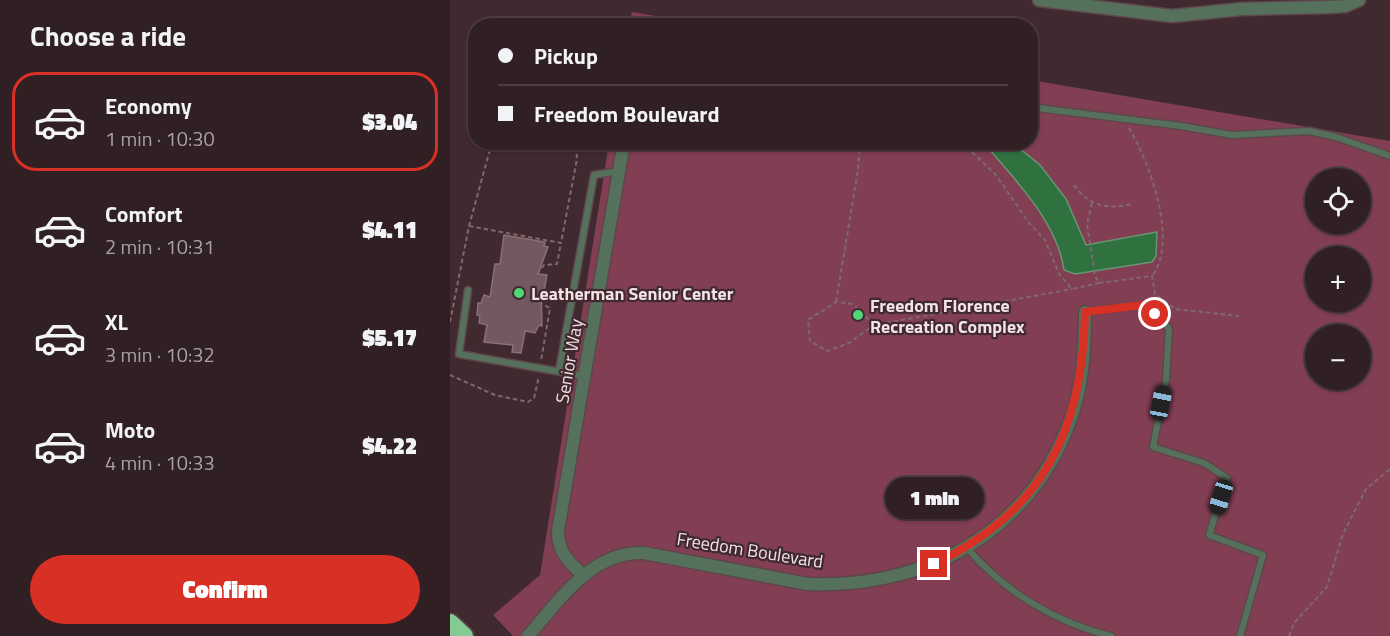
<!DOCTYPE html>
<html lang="en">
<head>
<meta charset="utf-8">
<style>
	body { margin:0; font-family:"Titillium Web",sans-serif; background:#3c2c30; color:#f1f3f6; height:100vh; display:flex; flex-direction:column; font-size:22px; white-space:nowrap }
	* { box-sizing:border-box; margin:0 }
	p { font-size:20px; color:#a8a2a6 }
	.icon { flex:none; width:33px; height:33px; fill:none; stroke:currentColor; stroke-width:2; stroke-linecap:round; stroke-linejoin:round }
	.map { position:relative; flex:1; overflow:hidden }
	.panel { display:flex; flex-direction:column; background:#301f23; width:450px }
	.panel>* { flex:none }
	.top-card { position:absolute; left:18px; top:18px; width:570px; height:132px; border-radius:24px; box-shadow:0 2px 4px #0004,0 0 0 2px #4b3d41; display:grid; align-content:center; height:132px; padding:0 30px; background:#301f23 }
	.buttons { position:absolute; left:855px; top:168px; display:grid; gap:12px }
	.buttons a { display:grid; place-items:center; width:66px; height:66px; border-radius:50%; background:#301f23; box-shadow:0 2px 4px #0004,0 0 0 2px #4b3d41; font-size:30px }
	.end { position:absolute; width:27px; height:27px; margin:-14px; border:8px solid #d93025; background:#fff; box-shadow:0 0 0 3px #fff }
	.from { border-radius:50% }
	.bubble { position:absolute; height:42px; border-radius:21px; background:#301f23; box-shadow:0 2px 4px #0004,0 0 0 2px #4b3d41; font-size:20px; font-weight:800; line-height:42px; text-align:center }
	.car { position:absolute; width:18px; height:36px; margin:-18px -9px; border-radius:8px; box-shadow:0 0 4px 2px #0007; background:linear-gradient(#222 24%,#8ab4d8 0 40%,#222 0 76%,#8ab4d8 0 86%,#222 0) }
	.top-card b { display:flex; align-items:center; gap:21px; height:57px; font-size:22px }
	.top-card b+b { border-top:2px solid #4b3d41 }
	.top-card i { width:15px; height:15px; background:#f1f3f6 }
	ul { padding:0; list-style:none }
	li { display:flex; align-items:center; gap:18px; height:99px; margin:0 12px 9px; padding:0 18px; border:3px solid transparent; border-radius:24px }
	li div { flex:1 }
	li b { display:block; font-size:22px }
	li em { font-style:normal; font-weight:800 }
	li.selected { border-color:#d93025 }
	li>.icon { width:54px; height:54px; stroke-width:1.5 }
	h2 { padding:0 30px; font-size:27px; line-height:72px }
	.button { display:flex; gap:12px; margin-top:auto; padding:12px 30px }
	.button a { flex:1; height:69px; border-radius:36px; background:#d93025; color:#fff; font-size:24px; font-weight:800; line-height:69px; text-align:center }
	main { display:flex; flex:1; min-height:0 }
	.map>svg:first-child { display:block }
	.green { fill:#823e53; fill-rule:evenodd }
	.water { fill:#2f7240; stroke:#6a9472; stroke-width:1.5 }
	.building { fill:#73585f; stroke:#8b6f76; stroke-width:1.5 }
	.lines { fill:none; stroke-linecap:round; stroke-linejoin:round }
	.lane-casing { stroke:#5d474c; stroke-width:9 }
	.street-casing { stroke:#5d474c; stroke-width:15 }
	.highway-casing { stroke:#5d474c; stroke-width:21 }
	.path { stroke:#7e696e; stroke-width:2; stroke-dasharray:4.5 3; stroke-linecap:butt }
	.lane { stroke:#56715b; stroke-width:6 }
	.street { stroke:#56715b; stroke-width:12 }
	.highway { stroke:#85ca93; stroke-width:18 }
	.route { stroke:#d93025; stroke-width:8 }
	.poi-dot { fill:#4fd675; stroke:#40292f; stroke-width:2 }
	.labels { text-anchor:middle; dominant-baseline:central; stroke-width:4.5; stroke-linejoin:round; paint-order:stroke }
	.poi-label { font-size:18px; font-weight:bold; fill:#f3e3e7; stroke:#40292f; text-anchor:start }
	.street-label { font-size:18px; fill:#f3e3e7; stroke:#40292f }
</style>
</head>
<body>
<main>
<section class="panel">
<h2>Choose a ride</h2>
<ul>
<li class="selected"><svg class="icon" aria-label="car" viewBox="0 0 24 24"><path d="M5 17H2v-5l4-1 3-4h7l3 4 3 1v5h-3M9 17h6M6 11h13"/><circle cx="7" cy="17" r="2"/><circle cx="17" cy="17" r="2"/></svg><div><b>Economy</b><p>1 min · 10:30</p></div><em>$3.04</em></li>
<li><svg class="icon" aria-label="car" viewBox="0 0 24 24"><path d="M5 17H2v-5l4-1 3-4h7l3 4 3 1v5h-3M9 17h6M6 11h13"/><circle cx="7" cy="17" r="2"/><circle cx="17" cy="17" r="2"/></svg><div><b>Comfort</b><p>2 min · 10:31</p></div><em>$4.11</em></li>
<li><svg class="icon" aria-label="car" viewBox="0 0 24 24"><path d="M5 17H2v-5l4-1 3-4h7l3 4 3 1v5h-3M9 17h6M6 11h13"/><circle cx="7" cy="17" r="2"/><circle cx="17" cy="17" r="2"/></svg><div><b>XL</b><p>3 min · 10:32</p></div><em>$5.17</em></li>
<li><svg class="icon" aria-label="car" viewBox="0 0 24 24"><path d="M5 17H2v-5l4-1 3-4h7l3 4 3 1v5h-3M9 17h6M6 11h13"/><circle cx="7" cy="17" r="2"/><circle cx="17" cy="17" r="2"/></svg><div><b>Moto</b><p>4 min · 10:33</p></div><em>$4.22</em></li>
</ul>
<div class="button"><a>Confirm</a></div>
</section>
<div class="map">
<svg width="940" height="636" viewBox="0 0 940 636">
	<rect width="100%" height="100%" fill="#40292f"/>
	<g class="green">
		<polygon points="182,12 258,25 179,25"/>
		<path d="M581 80 940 141V636H63L43 615 90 575 159 143 580 142ZM866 178H910V224H866ZM866 256H910V302H866ZM866 334H910V380H866Z"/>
	</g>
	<path class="water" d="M534 143H563L590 165 616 199 636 245 707 232 706 256 702 262 625 274 614 270C607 221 564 179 534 143Z"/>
	<polygon class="building" points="54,235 95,242 94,246 98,247 88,274 97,275 94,291 91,291 92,326 89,325 85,333 75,331 71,353 62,352 63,345 34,342 37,325 29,323 30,316 27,315 28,303 31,303 34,295 40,297 45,264 50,264"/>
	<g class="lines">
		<g class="lane-casing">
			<g id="lane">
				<polyline points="580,107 731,126 782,135 859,131 886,137 940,156"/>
				<polyline points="18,290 9,354 134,376"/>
				<polyline points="635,312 693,305 710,317 719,329 716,380 703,447 754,463 777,478 759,535 813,555 790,636"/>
				<polyline points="109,371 144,175 169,171"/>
				<path d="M516 547C554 591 604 622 661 636"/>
			</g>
		</g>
		<g class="street-casing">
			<g id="street">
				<polyline points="589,0 722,16 792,9 878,7 895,6 909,0"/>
				<path d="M134 576C119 562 108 553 108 531L174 142"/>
				<path d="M78 636C109 601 142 550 194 553L358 584C484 589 594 524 627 398 634 369 635 341 635 312"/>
			</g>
		</g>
		<g class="highway-casing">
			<polyline id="highway" points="0,623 14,636"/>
		</g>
		<g class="path">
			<path d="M679 128C699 161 729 241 702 276"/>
			<polyline points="522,152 546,175 579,223 595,240 609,274 622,289 649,283"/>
			<path d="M624 185C639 206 657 210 682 204"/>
			<polyline points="642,203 637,224 645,276 649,283 702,276 705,294 725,309 789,316"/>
			<polyline points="19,226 111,243 127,159 126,145 122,142"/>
			<polyline points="87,274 94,265 107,264 111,243"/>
			<polyline points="84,289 86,301 100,308 91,361"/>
			<polyline points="386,302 408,170 410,142"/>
			<polyline points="0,322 19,226 42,142"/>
			<polyline points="424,325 403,304 386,302 358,320 360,341 377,351 399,343 424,325 622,289"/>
			<polyline points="0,375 45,395 78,402 84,398 89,376"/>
			<polyline points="839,636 844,623 877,587 893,534 916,489 940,469"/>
		</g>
		<use href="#lane" class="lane"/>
		<use href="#street" class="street"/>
		<use href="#highway" class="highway"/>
	</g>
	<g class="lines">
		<path class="route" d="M484 564C594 511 633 430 635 312L693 305 705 314"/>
	</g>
	<g class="poi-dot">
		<circle cx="69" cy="293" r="6"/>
		<circle cx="408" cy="315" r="6"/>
	</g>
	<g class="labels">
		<g class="poi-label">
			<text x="81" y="293">Leatherman Senior Center</text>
			<text x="420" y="305">Freedom Florence<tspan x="420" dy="21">Recreation Complex</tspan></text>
		</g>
		<g class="street-label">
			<text transform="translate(119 361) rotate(-80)">Senior Way</text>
			<text transform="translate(300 550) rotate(9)">Freedom Boulevard</text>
		</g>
	</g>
</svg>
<div class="buttons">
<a><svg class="icon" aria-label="locate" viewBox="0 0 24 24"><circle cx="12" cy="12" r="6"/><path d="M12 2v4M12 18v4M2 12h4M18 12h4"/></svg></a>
<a>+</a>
<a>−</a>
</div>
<i class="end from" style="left:705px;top:314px"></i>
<i class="end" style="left:484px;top:564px"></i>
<div class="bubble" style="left:435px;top:477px;width:99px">1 min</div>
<i class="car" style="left:711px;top:403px;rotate:11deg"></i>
<i class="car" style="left:771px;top:497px;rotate:197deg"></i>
<div class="top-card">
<b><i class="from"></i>Pickup</b>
<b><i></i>Freedom Boulevard</b>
</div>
</div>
</main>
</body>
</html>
